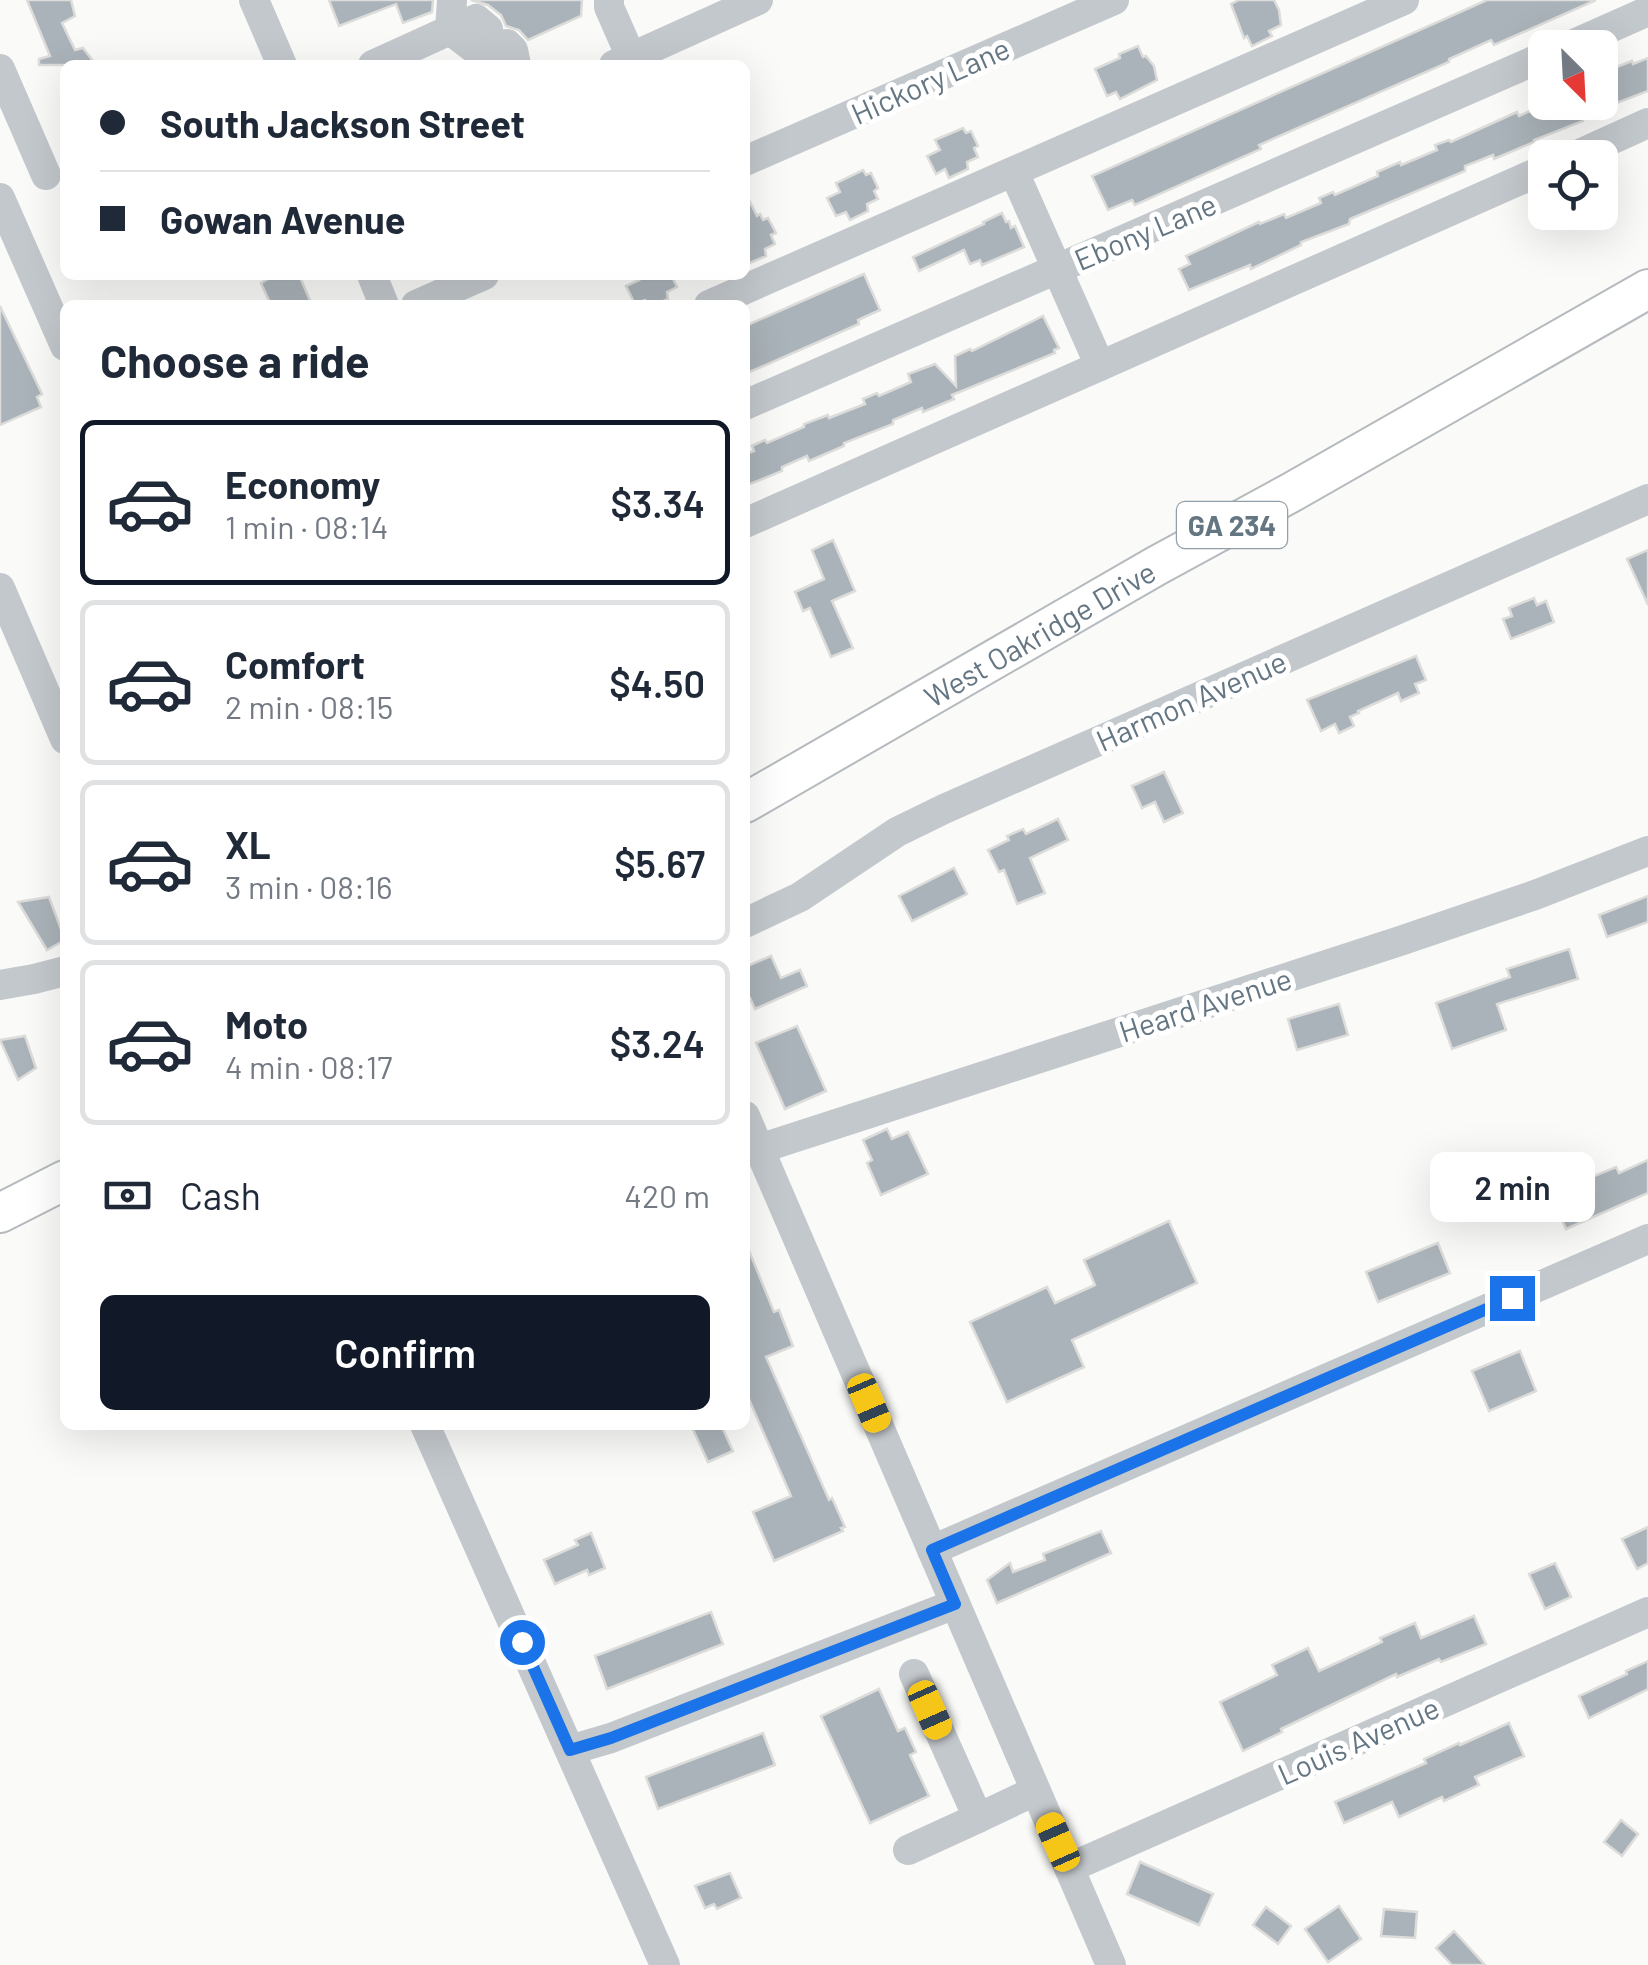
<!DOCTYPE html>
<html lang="en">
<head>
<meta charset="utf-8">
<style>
	body { margin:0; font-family:Barlow,sans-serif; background:#f2f2f3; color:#1f2937; height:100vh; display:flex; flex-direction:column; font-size:38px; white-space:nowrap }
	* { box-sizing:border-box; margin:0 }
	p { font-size:32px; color:#747a83 }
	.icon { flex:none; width:55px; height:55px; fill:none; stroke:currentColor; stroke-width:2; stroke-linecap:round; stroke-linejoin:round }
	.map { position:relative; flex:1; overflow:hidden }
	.drawer { position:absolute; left:60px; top:300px; width:690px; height:1130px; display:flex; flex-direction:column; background:#fff; border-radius:15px; box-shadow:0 10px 40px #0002 }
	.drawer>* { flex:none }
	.guide { position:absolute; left:60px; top:60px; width:690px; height:220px; border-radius:15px; box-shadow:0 10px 40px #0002; display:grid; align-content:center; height:220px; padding:0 40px; background:#fff }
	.needle { width:65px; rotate:156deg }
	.fabs { position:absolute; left:1528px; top:30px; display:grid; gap:20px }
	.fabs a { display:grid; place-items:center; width:90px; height:90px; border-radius:15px; background:#fff; box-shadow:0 10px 40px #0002; font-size:50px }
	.end { position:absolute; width:45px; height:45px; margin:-22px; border:12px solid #1a73e8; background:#fff; box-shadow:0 0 0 5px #fff }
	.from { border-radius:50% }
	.bubble { position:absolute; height:70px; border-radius:15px; background:#fff; box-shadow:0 10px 40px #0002; font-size:32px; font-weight:600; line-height:70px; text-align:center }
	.car { position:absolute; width:30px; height:60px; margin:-30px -15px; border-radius:12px; box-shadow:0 0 8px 2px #0007; background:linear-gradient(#f5c518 24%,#345 0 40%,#f5c518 0 76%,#345 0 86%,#f5c518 0) }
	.guide b { display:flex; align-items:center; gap:35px; height:95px; font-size:38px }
	.guide b+b { border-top:2px solid #e0e1e3 }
	.guide i { width:25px; height:25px; background:#1f2937 }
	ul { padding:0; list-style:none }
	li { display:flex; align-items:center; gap:30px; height:165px; margin:0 20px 15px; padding:0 20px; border:5px solid #e0e1e3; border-radius:15px }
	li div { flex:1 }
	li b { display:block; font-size:38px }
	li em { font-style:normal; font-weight:600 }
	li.selected { border-color:#111827 }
	li>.icon { width:90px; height:90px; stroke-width:1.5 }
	h2 { padding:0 40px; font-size:45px; line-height:120px }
	.pay { display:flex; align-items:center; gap:25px; height:110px; padding:0 40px; font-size:38px }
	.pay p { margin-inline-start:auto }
	.action { display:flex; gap:20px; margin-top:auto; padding:20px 40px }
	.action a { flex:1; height:115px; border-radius:15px; background:#111827; color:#fff; font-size:40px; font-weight:600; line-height:115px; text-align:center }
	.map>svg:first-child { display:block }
	.building { fill:#aab3b9; stroke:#dcdcda; stroke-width:2.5 }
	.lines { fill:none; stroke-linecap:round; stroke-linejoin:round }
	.major-casing { stroke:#b5babe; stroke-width:42 }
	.minor { stroke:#c3c8cc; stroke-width:30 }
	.major { stroke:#fff; stroke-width:38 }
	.route { stroke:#1a73e8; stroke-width:12 }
	.labels { text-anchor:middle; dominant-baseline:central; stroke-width:10; stroke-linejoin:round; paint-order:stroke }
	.shield { fill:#fff; stroke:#939fa8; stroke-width:2.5 }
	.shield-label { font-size:28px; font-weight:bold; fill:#657683 }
	.street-label { font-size:30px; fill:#657683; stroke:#fff }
</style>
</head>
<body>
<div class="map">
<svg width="1648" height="1965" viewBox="0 0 1648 1965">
	<rect width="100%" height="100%" fill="#fafaf8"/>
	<g class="building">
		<polygon points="27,0 71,0 75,16 62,23 75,50 83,48 96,65 39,65 39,59 50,56"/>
		<polygon points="329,0 433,0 432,12 403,23 396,4 339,26"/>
		<polygon points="471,0 582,0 581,16 528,40 519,30 506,26 501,15 488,5"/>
		<polygon points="1239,0 1274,0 1279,10 1281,25 1269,31 1272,36 1252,46 1247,36 1244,38 1231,4"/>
		<polygon points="1487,0 1596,0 1494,45 1491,40 1449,59 1449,62 1259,145 1261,149 1135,205 1132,200 1108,210 1092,176"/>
		<polygon points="1138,46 1143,57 1146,56 1154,66 1157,80 1120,99 1116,92 1107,96 1095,69 1120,58 1119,54"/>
		<polygon points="1648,58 1648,91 1583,116 1583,121 1534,140 1534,142 1494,159 1493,155 1465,166 1465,171 1350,219 1349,224 1301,242 1301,245 1251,269 1250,265 1189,290 1179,269 1190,264 1186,256 1259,222 1260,224 1284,214 1286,218 1321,203 1319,198 1333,192 1335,195 1378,176 1377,172 1400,162 1401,165 1437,150 1435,145 1449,140 1451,142 1517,112 1519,116 1550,102 1600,102 1600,80 1611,75 1609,70 1632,61 1633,64"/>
		<polygon points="963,128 966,133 971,131 978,146 974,148 978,157 967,162 968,169 949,178 945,169 936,174 927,156 940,150 935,140"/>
		<polygon points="863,170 866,175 871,173 878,188 874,191 878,199 867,204 868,211 850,220 846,212 836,216 827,198 840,192 836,183"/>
		<polygon points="745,192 757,216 760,214 763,220 768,218 776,233 771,235 775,244 765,249 766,256 745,265"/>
		<polygon points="1002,213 1006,222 1009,221 1011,228 1015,226 1024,247 982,265 980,260 970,264 964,250 919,271 913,257 984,224 983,222"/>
		<polygon points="864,274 880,310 858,320 859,324 745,374 745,326"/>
		<polygon points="267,275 299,275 312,305 271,305 261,283 268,279"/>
		<polygon points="637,275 671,275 677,287 667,292 668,299 655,305 648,305 645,300 635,304 626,286 639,280"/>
		<polygon points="0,306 42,394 37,397 41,407 0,425"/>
		<polygon points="1043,316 1059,348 1054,350 1055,353 952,395 954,399 923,412 922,408 893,420 893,424 844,443 844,446 809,461 807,456 782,467 782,471 745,486 745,454 754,451 752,446 765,440 767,443 804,427 804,424 828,415 829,418 865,404 863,399 877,393 879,396 911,382 908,374 935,364 956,386 955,356 970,349 972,351"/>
		<polygon points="833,540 855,591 832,601 853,648 831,657 810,608 803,611 795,592 824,579 812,550"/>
		<polygon points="1648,550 1648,605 1627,559"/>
		<polygon points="1534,598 1537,605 1546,601 1554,622 1511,639 1503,619 1512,616 1509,608"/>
		<polygon points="1416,656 1426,680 1415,684 1419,693 1401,701 1398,693 1358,711 1359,713 1350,717 1354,726 1339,733 1335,724 1321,731 1307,700"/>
		<polygon points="1164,772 1183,813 1164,822 1155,802 1142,808 1132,786"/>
		<polygon points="1058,819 1068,840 1030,858 1045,893 1017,904 1004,870 999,872 988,850 1009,840 1007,836 1023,829 1026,834"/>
		<polygon points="954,868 967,894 912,921 899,896"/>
		<polygon points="1648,896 1648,922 1607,937 1599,915"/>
		<polygon points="49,897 65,940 47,950 18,902"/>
		<polygon points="1569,949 1578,979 1497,1004 1506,1030 1452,1049 1436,1003 1510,977 1507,969"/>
		<polygon points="771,956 781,978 800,970 807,986 755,1009 750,998 745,1000 745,967"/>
		<polygon points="1339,1004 1348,1035 1297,1050 1288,1019"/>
		<polygon points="797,1026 826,1091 785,1109 756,1043"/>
		<polygon points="25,1036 36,1068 18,1080 0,1040"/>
		<polygon points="887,1129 892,1139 908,1132 928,1174 881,1195 867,1163 872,1160 863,1140"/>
		<polygon points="1648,1160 1648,1193 1566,1229 1550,1194 1616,1167 1619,1173"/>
		<polygon points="1169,1221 1197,1283 1072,1340 1084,1367 1007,1402 970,1322 1047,1287 1055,1303 1095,1285 1084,1260"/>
		<polygon points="745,1241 774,1312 779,1310 793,1346 766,1357 829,1500 832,1498 845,1527 841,1528 843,1531 774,1561 753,1512 791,1496 745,1390"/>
		<polygon points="1438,1243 1450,1273 1378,1302 1366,1272"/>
		<polygon points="1520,1351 1536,1391 1489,1411 1472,1371"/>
		<polygon points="691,1425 721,1425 733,1451 708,1462"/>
		<polygon points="1648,1527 1648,1563 1637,1569 1622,1539"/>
		<polygon points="1101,1531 1111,1553 997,1603 987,1580 1010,1563 1013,1572 1045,1560 1043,1554"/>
		<polygon points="591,1533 605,1568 589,1575 587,1570 555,1584 544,1560 578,1545 575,1540"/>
		<polygon points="1555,1563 1571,1597 1545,1609 1529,1574"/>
		<polygon points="711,1612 723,1644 607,1689 595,1656"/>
		<polygon points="1474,1616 1486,1644 1441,1662 1439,1659 1397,1677 1396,1674 1281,1729 1282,1732 1243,1751 1220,1702 1277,1675 1272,1665 1308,1648 1319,1671 1382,1642 1380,1638 1415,1623 1421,1638"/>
		<polygon points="1648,1661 1648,1689 1589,1718 1579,1696 1627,1674 1626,1671"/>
		<polygon points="879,1689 898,1731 905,1728 916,1752 910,1755 929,1796 870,1823 821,1716"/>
		<polygon points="1509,1723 1524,1756 1475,1777 1479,1785 1444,1801 1442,1797 1399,1817 1392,1802 1344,1823 1335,1802 1426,1763 1424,1759 1459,1743 1460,1745"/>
		<polygon points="763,1733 775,1765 658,1809 646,1777"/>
		<polygon points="1621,1820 1638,1834 1622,1856 1604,1842"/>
		<polygon points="1140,1862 1213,1894 1199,1925 1127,1894"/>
		<polygon points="730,1873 741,1898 717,1909 714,1904 705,1908 695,1886"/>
		<polygon points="1339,1906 1361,1939 1328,1962 1305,1929"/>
		<polygon points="1266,1907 1291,1926 1278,1944 1253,1925"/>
		<polygon points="1384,1909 1417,1912 1415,1938 1381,1936"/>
		<polygon points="1454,1931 1485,1965 1452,1965 1436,1948"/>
	</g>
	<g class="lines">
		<g class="major-casing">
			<g id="major">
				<path id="s1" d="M745 803 1156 566 1292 492 1648 289"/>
				<polyline points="0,1213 65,1180"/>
			</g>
		</g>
		<g class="minor">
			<polyline points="254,0 282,65"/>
			<polyline points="452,0 450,30 476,19 488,29"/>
			<polyline points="609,0 609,7 631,57"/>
			<polyline points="507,44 513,50 516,65"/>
			<polyline points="1565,48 1648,11"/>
			<polyline points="373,65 450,30 496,65"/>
			<polyline points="614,65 758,0"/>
			<polyline points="0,69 46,175"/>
			<polyline points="1571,158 1648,123"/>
			<polyline points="745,161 1114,0"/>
			<polyline points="1014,172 1100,366"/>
			<polyline points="0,198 65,346"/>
			<polyline points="372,275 384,305"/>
			<polyline points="416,305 484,275"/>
			<polyline points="709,305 1404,0"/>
			<polyline points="745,405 1545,56"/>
			<polyline points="745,523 1545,169"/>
			<polyline points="0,588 65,739"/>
			<polyline points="745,923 800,897 897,832 944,809 1648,499"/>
			<polyline points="0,985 34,979 65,971"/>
			<polyline points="745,1116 1111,1965"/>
			<polyline points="759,1149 1400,941 1535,895 1648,851"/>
			<polyline points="425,1425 665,1965"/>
			<polyline points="932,1550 1648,1239"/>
			<polyline points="914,1674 978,1818 1035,1791"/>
			<polyline points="570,1750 611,1738 955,1604"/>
			<polyline points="908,1850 978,1818"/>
			<polyline points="1069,1868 1648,1612"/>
		</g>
		<use href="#major" class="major"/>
	</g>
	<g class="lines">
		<polyline class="route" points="522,1642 570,1750 611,1738 955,1604 932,1550 1512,1298"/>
	</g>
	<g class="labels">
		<rect class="shield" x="1177" y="502" width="110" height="46" rx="8"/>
		<g class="shield-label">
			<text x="1232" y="525">GA 234</text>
		</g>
		<g class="street-label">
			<text transform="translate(930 80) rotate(-24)">Hickory Lane</text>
			<text transform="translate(1145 231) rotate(-23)">Ebony Lane</text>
			<text stroke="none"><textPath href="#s1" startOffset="340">West Oakridge Drive</textPath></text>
			<text transform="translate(1191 700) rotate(-24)">Harmon Avenue</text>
			<text transform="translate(1205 1004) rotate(-18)">Heard Avenue</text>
			<text transform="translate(1358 1740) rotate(-24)">Louis Avenue</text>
		</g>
	</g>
</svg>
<div class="fabs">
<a><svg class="needle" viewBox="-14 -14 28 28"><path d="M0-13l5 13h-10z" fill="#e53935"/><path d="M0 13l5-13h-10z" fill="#747a83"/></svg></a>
<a><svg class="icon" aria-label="locate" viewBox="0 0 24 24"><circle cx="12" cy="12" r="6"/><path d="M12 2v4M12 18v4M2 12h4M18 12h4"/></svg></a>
</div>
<i class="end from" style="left:522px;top:1642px"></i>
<i class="end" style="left:1512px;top:1298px"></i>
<div class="bubble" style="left:1430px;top:1152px;width:165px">2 min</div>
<i class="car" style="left:869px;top:1403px;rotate:157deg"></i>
<i class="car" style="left:930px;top:1710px;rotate:156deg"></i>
<i class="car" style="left:1058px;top:1842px;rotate:336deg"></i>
<div class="guide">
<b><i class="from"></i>South Jackson Street</b>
<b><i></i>Gowan Avenue</b>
</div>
<section class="drawer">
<h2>Choose a ride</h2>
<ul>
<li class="selected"><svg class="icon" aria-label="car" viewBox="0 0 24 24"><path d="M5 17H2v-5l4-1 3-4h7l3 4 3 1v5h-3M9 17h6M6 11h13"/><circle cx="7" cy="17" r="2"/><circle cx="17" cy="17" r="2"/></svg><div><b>Economy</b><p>1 min · 08:14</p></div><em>$3.34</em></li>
<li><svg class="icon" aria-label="car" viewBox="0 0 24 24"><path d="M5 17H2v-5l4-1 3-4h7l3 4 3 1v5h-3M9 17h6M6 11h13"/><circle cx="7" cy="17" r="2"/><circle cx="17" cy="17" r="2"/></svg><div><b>Comfort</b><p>2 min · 08:15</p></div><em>$4.50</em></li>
<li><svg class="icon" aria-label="car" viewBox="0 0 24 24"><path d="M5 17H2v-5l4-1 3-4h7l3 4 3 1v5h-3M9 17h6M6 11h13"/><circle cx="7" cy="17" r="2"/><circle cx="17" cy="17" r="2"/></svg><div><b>XL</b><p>3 min · 08:16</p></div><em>$5.67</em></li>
<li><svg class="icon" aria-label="car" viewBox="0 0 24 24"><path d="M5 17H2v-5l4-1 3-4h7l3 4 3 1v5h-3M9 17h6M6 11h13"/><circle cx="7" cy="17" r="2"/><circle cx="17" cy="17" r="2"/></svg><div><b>Moto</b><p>4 min · 08:17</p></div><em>$3.24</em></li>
</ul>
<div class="pay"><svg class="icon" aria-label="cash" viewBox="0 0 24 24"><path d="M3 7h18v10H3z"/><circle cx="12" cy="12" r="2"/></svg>Cash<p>420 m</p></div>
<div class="action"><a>Confirm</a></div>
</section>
</div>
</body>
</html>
